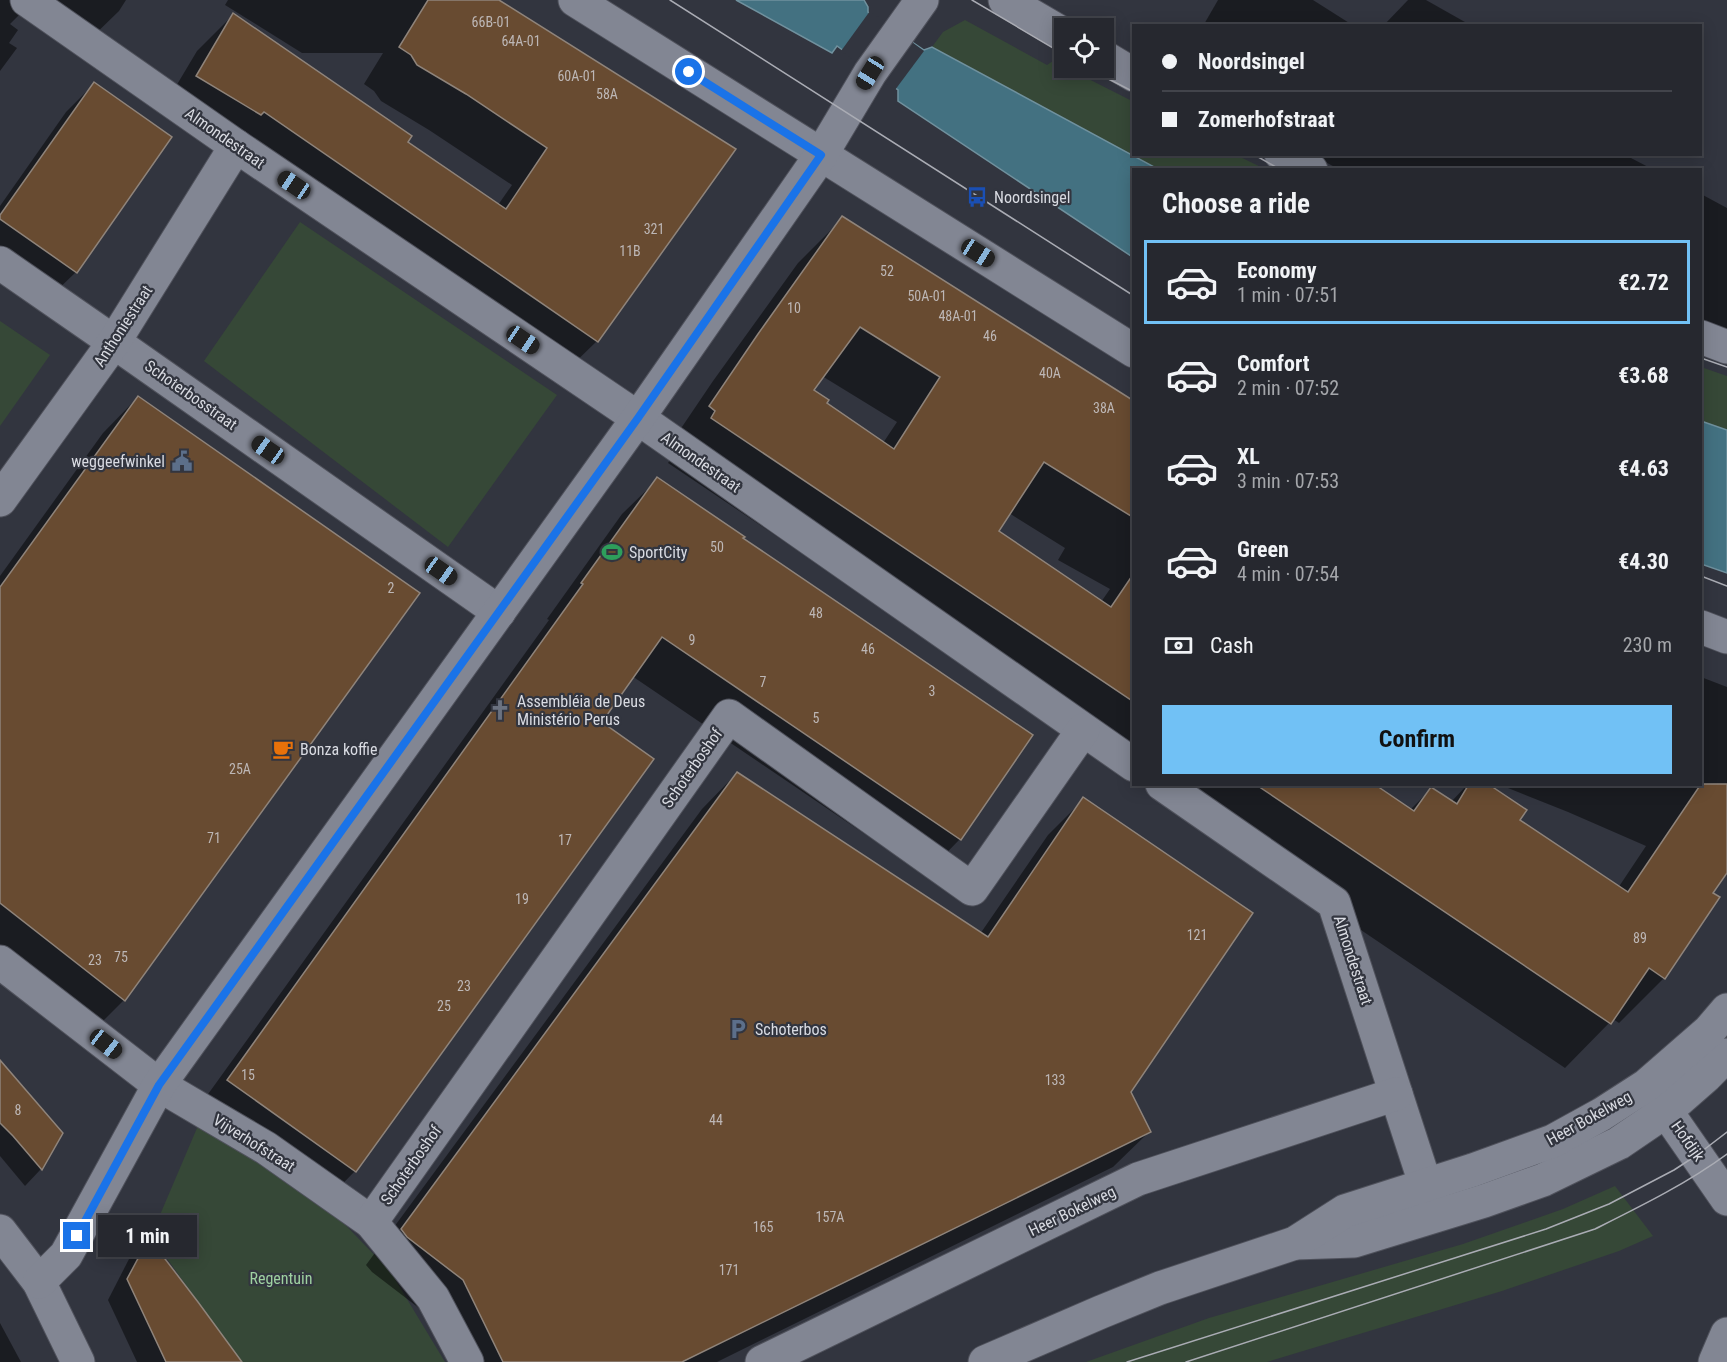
<!DOCTYPE html>
<html lang="en">
<head>
<meta charset="utf-8">
<style>
	body { margin:0; font-family:"Roboto Condensed",sans-serif; background:#32343b; color:#f1f3f6; height:100vh; display:flex; flex-direction:column; font-size:22px; white-space:nowrap }
	* { box-sizing:border-box; margin:0 }
	p { font-size:20px; color:#a4a6aa }
	.icon { flex:none; width:33px; height:33px; fill:none; stroke:currentColor; stroke-width:2; stroke-linecap:round; stroke-linejoin:round }
	.map { position:relative; flex:1; overflow:hidden }
	.drawer { position:absolute; left:1132px; top:168px; width:570px; height:618px; display:flex; flex-direction:column; background:#26282f; border-radius:0px; box-shadow:0 3px 15px #0003,0 0 0 2px #42444b }
	.drawer>* { flex:none }
	.hud { position:absolute; left:1132px; top:24px; width:570px; height:132px; border-radius:0px; box-shadow:0 3px 15px #0003,0 0 0 2px #42444b; display:grid; align-content:center; height:132px; padding:0 30px; background:#26282f }
	.controls { position:absolute; left:1054px; top:18px; display:grid; gap:12px }
	.controls a { display:grid; place-items:center; width:60px; height:60px; border-radius:0px; background:#26282f; box-shadow:0 3px 15px #0003,0 0 0 2px #42444b; font-size:30px }
	.end { position:absolute; width:27px; height:27px; margin:-14px; border:8px solid #1a73e8; background:#fff; box-shadow:0 0 0 3px #fff }
	.from { border-radius:50% }
	.bubble { position:absolute; height:42px; border-radius:0px; background:#26282f; box-shadow:0 3px 15px #0003,0 0 0 2px #42444b; font-size:20px; font-weight:700; line-height:42px; text-align:center }
	.car { position:absolute; width:18px; height:36px; margin:-18px -9px; border-radius:8px; box-shadow:0 0 4px 2px #0007; background:linear-gradient(#222 24%,#8ab4d8 0 40%,#222 0 76%,#8ab4d8 0 86%,#222 0) }
	.hud b { display:flex; align-items:center; gap:21px; height:57px; font-size:22px }
	.hud b+b { border-top:2px solid #42444b }
	.hud i { width:15px; height:15px; background:#f1f3f6 }
	ul { padding:0; list-style:none }
	li { display:flex; align-items:center; gap:18px; height:84px; margin:0 12px 9px; padding:0 18px; border:3px solid transparent; border-radius:0px }
	li div { flex:1 }
	li b { display:block; font-size:22px }
	li em { font-style:normal; font-weight:700 }
	li.selected { border-color:#71c1f5 }
	li>.icon { width:54px; height:54px; stroke-width:1.5 }
	h2 { padding:0 30px; font-size:27px; line-height:72px }
	.pay { display:flex; align-items:center; gap:15px; height:66px; padding:0 30px; font-size:22px }
	.pay p { margin-inline-start:auto }
	.primary-button { display:flex; gap:12px; margin-top:auto; padding:12px 30px }
	.primary-button a { flex:1; height:69px; border-radius:0px; background:#71c1f5; color:#111; font-size:24px; font-weight:700; line-height:69px; text-align:center }
	.map>svg:first-child { display:block }
	.green { fill:#364837 }
	.water { fill:#437181; stroke:#70919e; stroke-width:1.5 }
	.pier { fill:#32353f }
	.shadow { fill:#0007; fill-rule:evenodd }
	.building { fill:#684b31; stroke:#8f847b; stroke-width:1.5; fill-rule:evenodd }
	.lines { fill:none; stroke-linecap:round; stroke-linejoin:round }
	.pedestrian-casing { stroke:#4f515b; stroke-width:35 }
	.minor-casing { stroke:#4f515b; stroke-width:35 }
	.tertiary-casing { stroke:#4f515b; stroke-width:35 }
	.pedestrian { stroke:#828693; stroke-width:33 }
	.minor { stroke:#828693; stroke-width:33 }
	.tertiary { stroke:#828693; stroke-width:33 }
	.tram { stroke:#aaacb4; stroke-width:1.5 }
	.route { stroke:#1a73e8; stroke-width:8 }
	.labels { text-anchor:middle; dominant-baseline:central; stroke-width:4.5; stroke-linejoin:round; paint-order:stroke }
	.number-label { font-size:14px; fill:#bdb7b6 }
	.street-label { font-size:16px; fill:#d9dbe2; stroke:#32353f }
	.poi-label { font-size:16px; fill:#d9dbe2; stroke:#32353f; text-anchor:start }
	.park-label { font-size:16px; fill:#9ed1a1; stroke:#32353f }
</style>
</head>
<body>
<div class="map">
<svg width="1727" height="1362" viewBox="0 0 1727 1362">
	<rect width="100%" height="100%" fill="#32353f"/>
	<g class="green">
		<polygon points="965,20 1047,65 1053,61 1134,102 1134,154 1236,155 1265,169 1158,169 932,47 943,32"/>
		<polygon points="300,222 557,395 448,547 204,361"/>
		<polygon points="0,321 50,355 0,426"/>
		<polygon points="1701,367 1727,376 1727,430 1701,421"/>
		<polygon points="203,1114 324,1203 390,1271 445,1362 237,1362 198,1302 151,1236"/>
		<polygon points="1615,1186 1653,1236 1619,1251 1502,1291 1267,1362 1086,1362 1209,1318 1463,1244 1563,1209"/>
	</g>
	<g class="water">
		<polygon points="736,0 864,0 868,7 868,12 924,50 932,47 1158,169 1134,170 1134,258 898,101 898,90 837,46 832,53"/>
		<polygon points="1701,421 1727,430 1727,573 1701,564"/>
	</g>
	<polygon class="pier" points="870,11 924,51 895,90 841,51"/>
	<g class="shadow">
		<polygon points="0,0 126,0 119,11 83,46 25,9 10,24 18,30 9,43 17,48 0,71"/>
		<polygon points="228,0 496,0 734,149 597,341 560,377 224,151 160,113 197,51 233,15 406,142 498,205 512,185 429,130 381,101 374,91 364,84 383,53 302,53 225,5"/>
		<polygon points="1218,0 1313,0 1354,26 1203,26"/>
		<polygon points="1408,0 1426,0 1472,26 1383,26"/>
		<polygon points="94,84 76,272 48,299 0,266 0,206 66,112"/>
		<polygon points="1311,154 1633,154 1631,158 1654,170 1340,170"/>
		<polygon points="1701,194 1727,208 1727,339 1701,328"/>
		<path d="M843 218 1134 402V777L668 463 672 457 665 452 713 381 798 263ZM822 376 897 422 883 443 825 403 812 391ZM1009 513 1065 548 1058 560 1110 589 1101 602 997 532Z"/>
		<polygon points="138,397 418,593 124,1000 88,1036 0,967 0,576 103,433"/>
		<polygon points="658,479 741,538 1031,736 960,839 925,875 632,676 600,722 651,759 355,1171 320,1207 193,1115 549,620 547,619 622,514"/>
		<polygon points="1701,677 1727,687 1727,870 1711,893 1718,898 1663,979 1619,1023 1613,1019 1565,1068 1145,784 1371,784 1410,810 1431,789 1451,802 1468,784 1485,784 1518,820 1618,888 1646,846 1568,812 1498,784 1701,784"/>
		<polygon points="737,773 980,934 1048,835 1084,799 1129,1091 1149,1132 1113,1167 717,1362 451,1362 428,1315 372,1272 366,1265 702,809"/>
		<polygon points="0,1070 61,1134 41,1169 25,1186 0,1156"/>
		<polygon points="149,1240 238,1362 137,1362 108,1300 129,1259"/>
		<polygon points="0,1323 21,1362 0,1362"/>
	</g>
	<g class="building">
		<polygon points="428,0 499,0 736,149 598,342 264,112 261,115 196,76 233,13 412,136 408,142 506,209 547,148 466,94 417,65 411,55 399,47"/>
		<polygon points="94,82 172,137 77,273 0,219 0,215"/>
		<path d="M842 216 1134 401V518L1044 462 999 531 1111 607 1134 573V702L711 418 715 411 709 406 758 334ZM860 327 940 377 894 449 827 403 829 400 814 390Z"/>
		<polygon points="138,396 420,593 125,1001 0,903 0,587"/>
		<polygon points="657,477 745,537 743,538 1033,735 961,840 662,637 602,722 654,759 356,1172 227,1080 583,584 581,583"/>
		<polygon points="737,772 988,937 1083,797 1253,913 1131,1092 1151,1132 682,1362 503,1362 463,1280 407,1237 401,1229"/>
		<polygon points="1255,784 1374,784 1414,811 1431,787 1457,804 1469,784 1488,784 1527,810 1520,820 1628,892 1701,784 1727,784 1727,873 1713,893 1720,897 1665,979 1649,968 1611,1024"/>
		<polygon points="0,1060 63,1133 42,1170 13,1136 0,1123"/>
		<polygon points="149,1238 198,1302 242,1362 166,1362 127,1279"/>
	</g>
	<g class="lines">
		<g class="pedestrian-casing">
			<polyline id="pedestrian" points="159,1085 266,1148 371,1222"/>
		</g>
		<g class="minor-casing">
			<g id="minor">
				<polyline points="27,0 236,146 638,418 1134,765"/>
				<polyline points="575,0 1134,351"/>
				<polyline points="1005,0 1065,35"/>
				<polyline points="1104,57 1134,75"/>
				<polyline points="1281,154 1311,170"/>
				<polyline points="0,263 114,342 499,612"/>
				<polyline points="1701,337 1727,347"/>
				<polyline points="0,500 114,342 236,146"/>
				<polyline points="1701,627 1727,637"/>
				<polyline points="1162,784 1334,903 1434,1211"/>
				<polyline points="0,962 159,1085"/>
				<polyline points="1648,1088 1666,1111 1727,1199"/>
				<polyline points="0,1231 39,1282 78,1362"/>
				<polyline points="39,1282 66,1255 159,1085 638,418 821,155 870,73 922,0"/>
				<polyline points="467,1362 433,1298 371,1222 729,716 972,889 1083,730"/>
				<polyline points="762,1362 1138,1179 1396,1094"/>
				<polyline points="1715,1362 1727,1334"/>
			</g>
		</g>
		<g class="tertiary-casing">
			<g id="tertiary">
				<polyline points="1295,1243 1354,1241 1484,1201 1543,1180 1619,1143 1666,1111 1706,1076 1727,1055"/>
				<polyline points="985,1362 1101,1312 1160,1288 1295,1243 1345,1211 1473,1170 1553,1141 1602,1114 1647,1085 1709,1031 1727,1010"/>
			</g>
		</g>
		<use href="#pedestrian" class="pedestrian"/>
		<use href="#minor" class="minor"/>
		<use href="#tertiary" class="tertiary"/>
		<g class="tram">
			<polyline points="670,0 1134,296"/>
			<polyline points="972,0 1065,55"/>
			<polyline points="1087,68 1134,92"/>
			<polyline points="1253,154 1281,170"/>
			<polyline points="1701,358 1727,367"/>
			<polyline points="1701,576 1727,586"/>
			<polyline points="1127,1362 1546,1229 1609,1204 1674,1170 1697,1155 1727,1132"/>
			<path d="M1186 1362 1595 1229C1641 1206 1686 1184 1727 1154"/>
		</g>
	</g>
	<g class="lines">
		<polyline class="route" points="77,1236 159,1085 638,418 821,155 689,72"/>
	</g>
	<defs>
		<g id="bus-bare" transform="scale(1.62)"><path d="M-5-6H5V4H4V6H2V4H-2V6H-4V4H-5ZM-3.5-4V0h7V-4ZM-3.5 1.2v1.5H-2V1.2ZM2 1.2v1.5H3.5V1.2Z" fill="#1a4fb4" stroke="#32353f" stroke-width="2.5" paint-order="stroke"/></g>
		<g id="civic-bare" transform="scale(1.62)"><path d="M-.6-6.5H3V-4.5H.6V-3L4-1V1h2V6H-6V1h2V-1L-.6-3ZM-1.2 2.5V6h2.4V2.5Z" fill="#5c6f8a" stroke="#32353f" stroke-width="2.5" paint-order="stroke"/></g>
		<g id="stadium-bare" transform="scale(1.62)"><path d="M0-5a6.5 5 0 1 0 0 10a6.5 5 0 1 0 0-10ZM-3.5-1.8h7v3.6h-7Z" fill="#2e9e5b" stroke="#32353f" stroke-width="2.5" paint-order="stroke"/></g>
		<g id="church-bare" transform="scale(1.62)"><path d="M-1.2-6h2.4v3.5h3.3v2.4h-3.3V6h-2.4V-.1h-3.3v-2.4h3.3Z" fill="#6b7280" stroke="#32353f" stroke-width="2.5" paint-order="stroke"/></g>
		<g id="cafe-bare" transform="scale(1.62)"><path d="M-5.5-4.5H6V0H3Q3 3.5 0 3.5H-2.5Q-5.5 3.5-5.5 0ZM3-3.2v2h1.7v-2ZM-6 4.5H4V6H-6Z" fill="#e8710a" stroke="#32353f" stroke-width="2.5" paint-order="stroke"/></g>
		<g id="parking-bare" transform="scale(1.62)"><path d="M-3.5-5.5H1a3.5 3.5 0 0 1 0 7H-1V5.5H-3.5ZM-1-3.4V-.6H.8a1.4 1.4 0 0 0 0-2.8Z" fill="#5c6f8a" stroke="#32353f" stroke-width="2.5" paint-order="stroke"/></g>
	</defs>
	<g fill-rule="evenodd">
		<use href="#bus-bare" x="977" y="197"/>
		<use href="#civic-bare" x="182" y="461"/>
		<use href="#stadium-bare" x="612" y="552"/>
		<use href="#church-bare" x="500" y="710"/>
		<use href="#cafe-bare" x="283" y="749"/>
		<use href="#parking-bare" x="738" y="1029"/>
	</g>
	<g class="labels">
		<g class="number-label">
			<text x="491" y="22">66B-01</text>
			<text x="521" y="41">64A-01</text>
			<text x="577" y="76">60A-01</text>
			<text x="607" y="94">58A</text>
			<text x="654" y="229">321</text>
			<text x="630" y="251">11B</text>
			<text x="887" y="271">52</text>
			<text x="927" y="296">50A-01</text>
			<text x="794" y="308">10</text>
			<text x="958" y="316">48A-01</text>
			<text x="990" y="336">46</text>
			<text x="1050" y="373">40A</text>
			<text x="1104" y="408">38A</text>
			<text x="717" y="547">50</text>
			<text x="391" y="588">2</text>
			<text x="816" y="613">48</text>
			<text x="692" y="640">9</text>
			<text x="868" y="649">46</text>
			<text x="763" y="682">7</text>
			<text x="932" y="691">3</text>
			<text x="816" y="718">5</text>
			<text x="240" y="769">25A</text>
			<text x="214" y="838">71</text>
			<text x="565" y="840">17</text>
			<text x="522" y="899">19</text>
			<text x="1197" y="935">121</text>
			<text x="1640" y="938">89</text>
			<text x="121" y="957">75</text>
			<text x="95" y="960">23</text>
			<text x="464" y="986">23</text>
			<text x="444" y="1006">25</text>
			<text x="248" y="1075">15</text>
			<text x="1055" y="1080">133</text>
			<text x="18" y="1110">8</text>
			<text x="716" y="1120">44</text>
			<text x="830" y="1217">157A</text>
			<text x="763" y="1227">165</text>
			<text x="729" y="1270">171</text>
		</g>
		<g class="street-label">
			<text transform="translate(225 138) rotate(35)">Almondestraat</text>
			<text transform="translate(123 326) rotate(-57)">Anthoniestraat</text>
			<text transform="translate(191 395) rotate(35)">Schoterbosstraat</text>
			<text transform="translate(701 462) rotate(35)">Almondestraat</text>
			<text transform="translate(692 768) rotate(-55)">Schoterboshof</text>
			<text transform="translate(1353 960) rotate(72)">Almondestraat</text>
			<text transform="translate(1589 1118) rotate(-29)">Heer Bokelweg</text>
			<text transform="translate(1688 1141) rotate(55)">Hofdijk</text>
			<text transform="translate(254 1143) rotate(32)">Vijverhofstraat</text>
			<text transform="translate(411 1165) rotate(-55)">Schoterboshof</text>
			<text transform="translate(1072 1211) rotate(-26)">Heer Bokelweg</text>
		</g>
		<g class="poi-label">
			<text x="994" y="197">Noordsingel</text>
			<text x="165" y="461" text-anchor="end">weggeefwinkel</text>
			<text x="629" y="552">SportCity</text>
			<text x="517" y="701">Assembléia de Deus<tspan x="517" dy="18">Ministério Perus</tspan></text>
			<text x="300" y="749">Bonza koffie</text>
			<text x="755" y="1029">Schoterbos</text>
		</g>
		<g class="park-label">
			<text x="281" y="1278">Regentuin</text>
		</g>
	</g>
</svg>
<div class="controls">
<a><svg class="icon" aria-label="locate" viewBox="0 0 24 24"><circle cx="12" cy="12" r="6"/><path d="M12 2v4M12 18v4M2 12h4M18 12h4"/></svg></a>
</div>
<i class="end from" style="left:689px;top:72px"></i>
<i class="end" style="left:77px;top:1236px"></i>
<div class="bubble" style="left:98px;top:1215px;width:99px">1 min</div>
<i class="car" style="left:870px;top:73px;rotate:212deg"></i>
<i class="car" style="left:294px;top:185px;rotate:304deg"></i>
<i class="car" style="left:978px;top:253px;rotate:122deg"></i>
<i class="car" style="left:523px;top:340px;rotate:124deg"></i>
<i class="car" style="left:268px;top:450px;rotate:305deg"></i>
<i class="car" style="left:441px;top:571px;rotate:125deg"></i>
<i class="car" style="left:106px;top:1044px;rotate:128deg"></i>
<div class="hud">
<b><i class="from"></i>Noordsingel</b>
<b><i></i>Zomerhofstraat</b>
</div>
<section class="drawer">
<h2>Choose a ride</h2>
<ul>
<li class="selected"><svg class="icon" aria-label="car" viewBox="0 0 24 24"><path d="M5 17H2v-5l4-1 3-4h7l3 4 3 1v5h-3M9 17h6M6 11h13"/><circle cx="7" cy="17" r="2"/><circle cx="17" cy="17" r="2"/></svg><div><b>Economy</b><p>1 min · 07:51</p></div><em>€2.72</em></li>
<li><svg class="icon" aria-label="car" viewBox="0 0 24 24"><path d="M5 17H2v-5l4-1 3-4h7l3 4 3 1v5h-3M9 17h6M6 11h13"/><circle cx="7" cy="17" r="2"/><circle cx="17" cy="17" r="2"/></svg><div><b>Comfort</b><p>2 min · 07:52</p></div><em>€3.68</em></li>
<li><svg class="icon" aria-label="car" viewBox="0 0 24 24"><path d="M5 17H2v-5l4-1 3-4h7l3 4 3 1v5h-3M9 17h6M6 11h13"/><circle cx="7" cy="17" r="2"/><circle cx="17" cy="17" r="2"/></svg><div><b>XL</b><p>3 min · 07:53</p></div><em>€4.63</em></li>
<li><svg class="icon" aria-label="car" viewBox="0 0 24 24"><path d="M5 17H2v-5l4-1 3-4h7l3 4 3 1v5h-3M9 17h6M6 11h13"/><circle cx="7" cy="17" r="2"/><circle cx="17" cy="17" r="2"/></svg><div><b>Green</b><p>4 min · 07:54</p></div><em>€4.30</em></li>
</ul>
<div class="pay"><svg class="icon" aria-label="cash" viewBox="0 0 24 24"><path d="M3 7h18v10H3z"/><circle cx="12" cy="12" r="2"/></svg>Cash<p>230 m</p></div>
<div class="primary-button"><a>Confirm</a></div>
</section>
</div>
</body>
</html>
